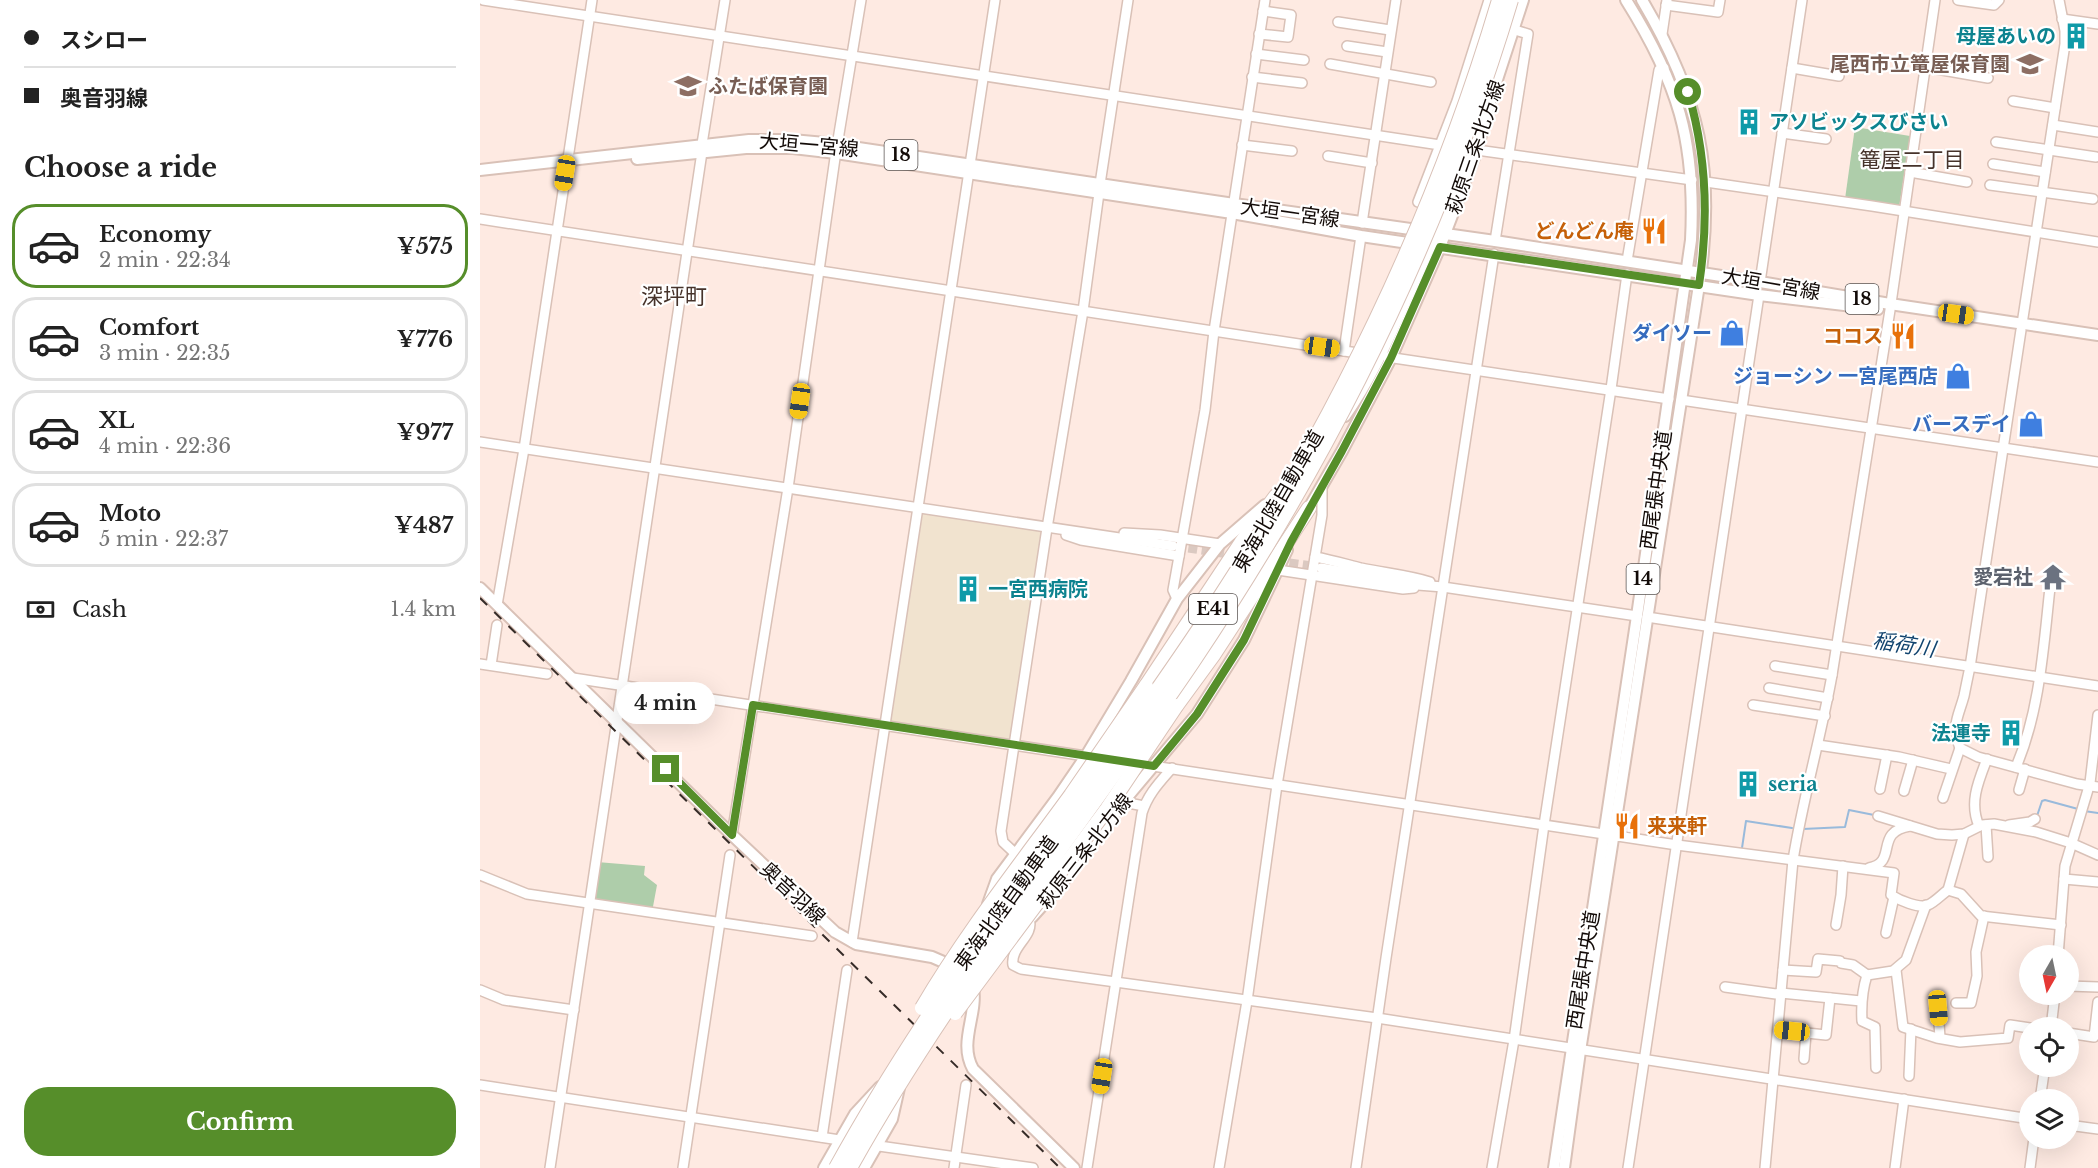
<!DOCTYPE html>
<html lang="en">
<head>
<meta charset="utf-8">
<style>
	body { margin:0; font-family:"Libre Baskerville","Noto Sans JP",serif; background:#f2f2f2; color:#222; height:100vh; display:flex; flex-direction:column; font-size:22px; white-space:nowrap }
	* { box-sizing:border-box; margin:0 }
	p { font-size:20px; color:#767676 }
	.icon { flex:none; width:33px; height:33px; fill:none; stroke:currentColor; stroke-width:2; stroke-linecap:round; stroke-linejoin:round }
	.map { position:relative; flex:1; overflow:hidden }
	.side { display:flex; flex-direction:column; background:#fff; width:480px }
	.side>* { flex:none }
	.guide { display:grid; align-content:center; height:132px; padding:0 24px; background:#fff }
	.needle { width:39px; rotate:189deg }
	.tools { position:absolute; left:1539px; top:945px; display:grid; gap:12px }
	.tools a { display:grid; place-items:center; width:60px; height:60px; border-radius:50%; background:#fff; box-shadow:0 6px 24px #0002; font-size:30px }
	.end { position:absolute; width:27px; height:27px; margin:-14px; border:8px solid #568e2a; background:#fff; box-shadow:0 0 0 3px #fff }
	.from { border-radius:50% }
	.bubble { position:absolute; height:42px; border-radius:21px; background:#fff; box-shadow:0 6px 24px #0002; font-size:20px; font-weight:800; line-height:42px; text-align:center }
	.car { position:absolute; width:18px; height:36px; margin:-18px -9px; border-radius:8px; box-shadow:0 0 4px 2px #0007; background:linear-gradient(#f5c518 24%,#345 0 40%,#f5c518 0 76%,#345 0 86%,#f5c518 0) }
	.guide b { display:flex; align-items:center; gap:21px; height:57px; font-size:22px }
	.guide b+b { border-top:2px solid #e0e0e0 }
	.guide i { width:15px; height:15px; background:#222 }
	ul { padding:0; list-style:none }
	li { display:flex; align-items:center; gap:18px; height:84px; margin:0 12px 9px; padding:0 12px; border:3px solid #e0e0e0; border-radius:24px }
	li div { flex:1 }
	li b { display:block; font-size:22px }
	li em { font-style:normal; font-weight:800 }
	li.selected { border-color:#568e2a }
	li>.icon { width:54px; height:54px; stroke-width:1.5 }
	h2 { padding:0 24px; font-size:27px; line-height:72px }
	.pay { display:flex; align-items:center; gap:15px; height:66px; padding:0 24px; font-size:22px }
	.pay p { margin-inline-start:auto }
	.primary-button { display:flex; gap:12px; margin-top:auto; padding:12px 24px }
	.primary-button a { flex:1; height:69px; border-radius:24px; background:#568e2a; color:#fff; font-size:24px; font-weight:800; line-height:69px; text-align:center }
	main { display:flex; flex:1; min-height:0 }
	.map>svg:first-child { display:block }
	.medical { fill:#f1e3cf }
	.green { fill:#aecdaa }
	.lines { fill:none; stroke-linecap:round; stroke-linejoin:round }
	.stream { stroke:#99badb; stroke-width:2 }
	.minor-tunnel { stroke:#dbc9c1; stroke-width:9; stroke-dasharray:9 4.5; stroke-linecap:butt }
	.minor-casing { stroke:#d9c1b7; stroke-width:12 }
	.major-casing { stroke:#d9c1b7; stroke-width:14 }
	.highway-casing { stroke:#d9c1b7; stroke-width:16 }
	.minor { stroke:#fff; stroke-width:9 }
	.major { stroke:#fff; stroke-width:10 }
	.highway { stroke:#fff; stroke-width:14 }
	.rail { stroke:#362c28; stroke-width:2; stroke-dasharray:10 10; stroke-linecap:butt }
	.highway-bridge-casing { stroke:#d9c1b7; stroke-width:16; stroke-linecap:butt }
	.highway-bridge { stroke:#fff; stroke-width:14 }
	.route { stroke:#568e2a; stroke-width:8 }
	.labels { text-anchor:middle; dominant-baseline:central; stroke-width:4.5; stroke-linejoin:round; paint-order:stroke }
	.shield { fill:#fff; stroke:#5a5452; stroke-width:1.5 }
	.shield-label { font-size:18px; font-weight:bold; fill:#130b08 }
	.culture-label { font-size:20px; font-weight:bold; fill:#0d838f; stroke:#fff; text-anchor:start }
	.education-label { font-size:20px; font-weight:bold; fill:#785e54; stroke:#fff; text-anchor:end }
	.street-label { font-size:20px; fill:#130b08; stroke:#fff }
	.food-label { font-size:20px; font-weight:bold; fill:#c56008; stroke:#fff; text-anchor:end }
	.shop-label { font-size:20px; font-weight:bold; fill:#366cbe; stroke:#fff; text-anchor:end }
	.worship-label { font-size:20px; font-weight:bold; fill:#5b616d; stroke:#fff; text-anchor:end }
	.neighbourhood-label { font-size:21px; fill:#46332b; stroke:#fff }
	.water-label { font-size:21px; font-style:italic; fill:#12446f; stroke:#fff }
	.quarter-label { font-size:22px; fill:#46332b; stroke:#fff }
</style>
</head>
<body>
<main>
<section class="side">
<div class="guide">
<b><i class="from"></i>スシロー</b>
<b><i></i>奥音羽線</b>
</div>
<h2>Choose a ride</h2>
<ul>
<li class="selected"><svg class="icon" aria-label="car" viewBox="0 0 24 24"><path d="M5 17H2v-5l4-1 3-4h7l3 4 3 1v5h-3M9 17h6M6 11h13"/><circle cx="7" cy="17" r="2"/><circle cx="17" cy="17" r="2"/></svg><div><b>Economy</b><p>2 min · 22:34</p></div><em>¥575</em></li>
<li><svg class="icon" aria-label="car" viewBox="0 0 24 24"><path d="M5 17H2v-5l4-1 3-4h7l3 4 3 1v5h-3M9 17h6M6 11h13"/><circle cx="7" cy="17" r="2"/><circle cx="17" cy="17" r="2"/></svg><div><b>Comfort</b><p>3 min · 22:35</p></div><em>¥776</em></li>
<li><svg class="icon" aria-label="car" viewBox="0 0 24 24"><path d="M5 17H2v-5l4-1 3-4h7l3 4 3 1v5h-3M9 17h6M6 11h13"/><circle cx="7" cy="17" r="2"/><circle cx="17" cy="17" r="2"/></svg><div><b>XL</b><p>4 min · 22:36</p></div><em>¥977</em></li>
<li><svg class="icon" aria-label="car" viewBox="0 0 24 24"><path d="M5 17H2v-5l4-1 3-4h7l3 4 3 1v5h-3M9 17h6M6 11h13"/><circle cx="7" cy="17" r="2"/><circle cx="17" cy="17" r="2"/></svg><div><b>Moto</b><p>5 min · 22:37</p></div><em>¥487</em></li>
</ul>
<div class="pay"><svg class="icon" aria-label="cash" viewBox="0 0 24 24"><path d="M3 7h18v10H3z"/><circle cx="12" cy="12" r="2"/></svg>Cash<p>1.4 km</p></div>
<div class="primary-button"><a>Confirm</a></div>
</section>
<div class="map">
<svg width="1618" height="1168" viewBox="0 0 1618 1168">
	<rect width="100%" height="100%" fill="#feeae2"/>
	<polygon class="medical" points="439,512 561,531 530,740 408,722"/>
	<g class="green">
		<polygon points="1375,127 1430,136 1419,208 1365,199"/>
		<polygon points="117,862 165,866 164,875 177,885 172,912 111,903"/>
	</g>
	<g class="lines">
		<g class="stream">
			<polyline points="1604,811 1618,813"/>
			<polyline points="1557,816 1562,801 1565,800 1598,809"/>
			<polyline points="1323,829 1365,827 1369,810 1394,815"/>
			<polyline points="1262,848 1266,821 1312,828"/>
		</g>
		<g class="minor-tunnel">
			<polyline points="695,546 755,555"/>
			<polyline points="796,561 839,567"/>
		</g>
		<g class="minor-casing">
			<g id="minor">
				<polyline points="3,0 960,145"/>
				<polyline points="1478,0 1514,5 1519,0"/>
				<polyline points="1186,5 1238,12 1240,0"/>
				<polyline points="1582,19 1618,24"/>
				<polyline points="858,22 910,30"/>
				<polyline points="779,34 808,37 811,15 783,11"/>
				<polyline points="1182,34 1187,0"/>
				<polyline points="867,46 907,52"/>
				<polyline points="776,54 824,60"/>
				<polyline points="850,64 951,82"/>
				<polyline points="1445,67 1508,78"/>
				<polyline points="1312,68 1359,76"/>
				<polyline points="772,77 822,83"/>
				<polyline points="1533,101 1575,108"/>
				<polyline points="1573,125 1618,132"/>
				<polyline points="1302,133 1346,139"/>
				<polyline points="1516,142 1616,157"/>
				<polyline points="222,144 245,0"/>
				<polyline points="762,145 812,151"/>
				<polyline points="997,150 1212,180"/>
				<polyline points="848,156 892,163"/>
				<polyline points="1513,164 1565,172"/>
				<polyline points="1430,172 1487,182"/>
				<polyline points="1226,182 1392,206 1618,242"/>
				<polyline points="620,184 648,0"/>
				<polyline points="1510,185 1613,199"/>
				<polyline points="938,202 977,101 1009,0"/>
				<polyline points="0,219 884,354"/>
				<polyline points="882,223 916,0"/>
				<polyline points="1015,241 1048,34 1035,30"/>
				<polyline points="1147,261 1179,70 1184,68"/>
				<polyline points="1280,282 1322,0"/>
				<polyline points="1542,324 1585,44 1585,31 1579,0"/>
				<path d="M1541 330 1490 667C1488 676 1486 686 1484 696 1478 718 1471 725 1480 748L1498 757 1597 784 1618 787"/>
				<polyline points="864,351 881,236"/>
				<polyline points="907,357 1189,399"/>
				<polyline points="1201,400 1618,462"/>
				<polyline points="0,442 693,546"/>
				<polyline points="644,533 680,535 740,544"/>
				<polyline points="586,535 601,540 699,556"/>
				<path d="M835 557C851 560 865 564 881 568 904 573 927 575 950 582"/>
				<polyline points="841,568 938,585 963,587 1157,616"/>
				<polyline points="798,570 923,589 934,588"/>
				<polyline points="697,599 693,590 725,410 734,331 785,0"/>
				<polyline points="17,605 44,449 112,0"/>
				<polyline points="1167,617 1618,686"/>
				<polyline points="0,664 67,674"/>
				<polyline points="11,665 17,625"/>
				<polyline points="1295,666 1352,675"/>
				<polyline points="93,678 612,757"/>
				<polyline points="1289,688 1348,698"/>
				<polyline points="1273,705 1345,716"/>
				<polyline points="1338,745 1419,757 1471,769"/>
				<path d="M653 763 1197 845 1414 873 1411 895C1419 900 1439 909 1448 905 1455 902 1461 895 1468 890L1481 894 1501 916 1581 925"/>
				<path d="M1536 767C1562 706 1564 635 1572 570"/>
				<polyline points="1400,789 1407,755"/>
				<polyline points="1539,790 1545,769"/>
				<polyline points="1424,791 1433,760"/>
				<polyline points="1463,798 1480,748"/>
				<polyline points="643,802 664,806"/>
				<polyline points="1398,816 1457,834 1472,835 1484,834 1502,825 1514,824 1556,832 1591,843 1618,855"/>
				<polyline points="1506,825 1508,857"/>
				<polyline points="1529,825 1550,822 1555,819"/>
				<path d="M1499 826C1489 803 1498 782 1507 759"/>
				<polyline points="252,835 308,488 355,158 381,0"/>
				<polyline points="539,857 523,842 521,831 567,528 603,311 619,193"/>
				<path d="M1389 868C1419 862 1393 832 1430 826"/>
				<polyline points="0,875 47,894 332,936"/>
				<polyline points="1584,879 1618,882"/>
				<polyline points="1468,890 1484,834"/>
				<path d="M549 919C555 936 530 946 533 965L541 969 897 1018 1550 1119"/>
				<polyline points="1356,925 1361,895 1363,866"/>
				<polyline points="1406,933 1414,897"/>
				<polyline points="372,942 515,0"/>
				<polyline points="1578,956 1585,866 1610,783 1618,715"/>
				<polyline points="1303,970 1336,972 1338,959 1360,961 1361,963 1373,965 1387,975"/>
				<polyline points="1416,970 1423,1027 1457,1038 1480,1042 1528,1038 1530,1025 1550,1028"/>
				<polyline points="1588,986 1618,987"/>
				<polyline points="1245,987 1296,994 1301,993 1381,1001"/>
				<polyline points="0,990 24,1000 94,1010"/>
				<polyline points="1476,1003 1491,1003 1497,976 1496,952 1504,916"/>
				<polyline points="1458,1008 1460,1038"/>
				<polyline points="1571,1028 1575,994"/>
				<polyline points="1298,1030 1346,1035 1350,998"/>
				<polyline points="1588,1033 1614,1037 1618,1002"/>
				<polyline points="1324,1059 1326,1033"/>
				<path d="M1396 1068 1395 1027 1382 1021C1381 1004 1382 991 1387 975L1413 971 1426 960 1446 905"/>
				<polyline points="1429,1076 1431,1029"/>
				<polyline points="0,1085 366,1141"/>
				<polyline points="1560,1100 1565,1066"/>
				<polyline points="1588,1125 1618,1129"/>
				<polyline points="342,1137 367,970"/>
				<polyline points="392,1145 553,1168"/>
				<polyline points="70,1168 222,152"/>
				<polyline points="203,1168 250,855"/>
				<polyline points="474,1168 486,1085"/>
				<path d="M607 1168 662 813C668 794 679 783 692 768"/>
				<polyline points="739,1168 767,1001 797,785 842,515 842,486"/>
				<polyline points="876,1168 906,958 1014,254"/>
				<polyline points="1012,1168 1034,1040 1064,825 1131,389 1147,274"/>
				<polyline points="1148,1168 1279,295"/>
				<path d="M1285 1168 1313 860C1323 798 1341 737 1352 675L1410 310 1455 0"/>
				<polyline points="1415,1168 1424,1099"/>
				<polyline points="1550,1168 1554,1138"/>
			</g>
		</g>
		<g class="major-casing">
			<g id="major">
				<polyline points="157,159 266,148 313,148 356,153 752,213 881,236 1279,295 1398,309"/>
				<polyline points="0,170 269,140 312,140 345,143 754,204 1015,241 1280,282 1410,304 1618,335"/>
				<path d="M865 416C893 377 911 333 931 289 954 237 978 184 993 130"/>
				<polyline points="825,515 862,451 911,358 960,247 997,150 1011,98 1043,0"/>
				<polyline points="0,588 252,835 355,932 376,944 452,957 475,967"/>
				<polyline points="508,904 517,879 578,797 606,756 651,681 697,599 740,544 785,505"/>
				<polyline points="552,917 579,887 643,802 717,714 764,640 807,550"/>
				<path d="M493 987C498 1015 478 1042 493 1069L594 1168"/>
				<polyline points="344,1168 375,1114 400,1087"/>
				<polyline points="384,1168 412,1119 419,1088"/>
				<path d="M1074 1168 1157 616 1211 240C1216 141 1198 83 1146 0"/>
				<path d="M1084 1168 1100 1051 1219 285C1236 171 1220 98 1162 0"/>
			</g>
		</g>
		<g class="highway-casing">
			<g id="highway">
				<polyline points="666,686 761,543 796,496"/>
				<polyline points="696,706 734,654 829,508"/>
			</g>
		</g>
		<use href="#minor" class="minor"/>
		<use href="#major" class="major"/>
		<use href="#highway" class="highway"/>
		<polyline class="rail" points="0,598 580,1168"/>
		<g class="highway-bridge-casing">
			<g id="highway-bridge">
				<path d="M442 1008C486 933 540 865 591 795 616 759 641 722 666 686"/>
				<polyline points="475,1013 627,809 696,706"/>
				<path d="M356 1168C464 972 608 798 731 611 855 423 955 216 1019 0"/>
				<path d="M370 1168C469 990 598 831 712 663 850 458 960 237 1031 0"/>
			</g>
		</g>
		<use href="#highway-bridge" class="highway-bridge"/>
	</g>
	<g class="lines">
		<path class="route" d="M186 769 252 835 273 705 674 766 717 714 764 640 811 542 862 451 911 358 960 247 1219 285C1229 219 1227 156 1208 92"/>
	</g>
	<defs>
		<g id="building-bare" transform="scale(2.07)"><path d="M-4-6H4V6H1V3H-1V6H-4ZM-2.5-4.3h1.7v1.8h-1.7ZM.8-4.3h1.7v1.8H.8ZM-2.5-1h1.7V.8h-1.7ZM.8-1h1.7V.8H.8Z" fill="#0f9aa8" stroke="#fff" stroke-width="2.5" paint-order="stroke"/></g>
		<g id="school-bare" transform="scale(2.07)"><path d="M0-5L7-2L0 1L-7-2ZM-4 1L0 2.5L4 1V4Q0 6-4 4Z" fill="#8d6e63" stroke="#fff" stroke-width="2.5" paint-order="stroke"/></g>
		<g id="restaurant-bare" transform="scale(2.07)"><path d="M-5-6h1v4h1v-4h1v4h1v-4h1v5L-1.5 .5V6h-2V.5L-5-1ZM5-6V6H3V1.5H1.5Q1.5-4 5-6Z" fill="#e8710a" stroke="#fff" stroke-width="2.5" paint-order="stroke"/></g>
		<g id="shop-bare" transform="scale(2.07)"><path d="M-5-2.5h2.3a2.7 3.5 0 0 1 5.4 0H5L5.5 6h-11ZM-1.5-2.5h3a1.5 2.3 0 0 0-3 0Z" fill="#3f7fe0" stroke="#fff" stroke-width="2.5" paint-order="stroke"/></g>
		<g id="temple-bare" transform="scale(2.07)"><path d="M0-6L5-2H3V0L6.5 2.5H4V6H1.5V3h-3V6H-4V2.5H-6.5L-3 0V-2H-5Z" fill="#6b7280" stroke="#fff" stroke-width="2.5" paint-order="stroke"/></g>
	</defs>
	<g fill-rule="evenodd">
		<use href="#building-bare" x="1596" y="36"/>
		<use href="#school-bare" x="1550" y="64"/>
		<use href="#school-bare" x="208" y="86"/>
		<use href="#building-bare" x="1269" y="122"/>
		<use href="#restaurant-bare" x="1174" y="231"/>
		<use href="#shop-bare" x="1252" y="333"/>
		<use href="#restaurant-bare" x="1423" y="336"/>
		<use href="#shop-bare" x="1478" y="376"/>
		<use href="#shop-bare" x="1551" y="424"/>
		<use href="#temple-bare" x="1573" y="577"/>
		<use href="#building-bare" x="488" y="589"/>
		<use href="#building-bare" x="1531" y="733"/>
		<use href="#building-bare" x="1268" y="784"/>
		<use href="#restaurant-bare" x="1147" y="826"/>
	</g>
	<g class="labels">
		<g class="shield">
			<rect x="404.5" y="140" width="33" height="30" rx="4.5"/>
			<rect x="1365.5" y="284" width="33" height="30" rx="4.5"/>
			<rect x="1146.5" y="564" width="33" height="30" rx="4.5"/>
			<rect x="709" y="594" width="48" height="30" rx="4.5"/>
		</g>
		<g class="shield-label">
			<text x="421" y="155">18</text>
			<text x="1382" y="299">18</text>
			<text x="1163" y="579">14</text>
			<text x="733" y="609">E41</text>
		</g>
		<g class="culture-label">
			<text x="1576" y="36" text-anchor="end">母屋あいの</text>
			<text x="1289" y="122">アソビックスびさい</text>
			<text x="508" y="589">一宮西病院</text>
			<text x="1511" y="733" text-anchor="end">法運寺</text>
			<text x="1288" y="784">seria</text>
		</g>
		<g class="education-label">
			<text x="1530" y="64">尾西市立篭屋保育園</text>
			<text x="228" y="86" text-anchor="start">ふたば保育園</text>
		</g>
		<g class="street-label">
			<text transform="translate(329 145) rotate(5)">大垣一宮線</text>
			<text transform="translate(995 147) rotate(-71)">萩原三条北方線</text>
			<text transform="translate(810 213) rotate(8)">大垣一宮線</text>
			<text transform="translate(1291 284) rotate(10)">大垣一宮線</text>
			<text transform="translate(1176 490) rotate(-82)">西尾張中央道</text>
			<text transform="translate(798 501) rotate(-60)">東海北陸自動車道</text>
			<text transform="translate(605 851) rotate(-52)">萩原三条北方線</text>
			<text transform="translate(313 893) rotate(43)">奥音羽線</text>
			<text transform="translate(526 903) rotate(-54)">東海北陸自動車道</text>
			<text transform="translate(1103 970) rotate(-81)">西尾張中央道</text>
		</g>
		<g class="food-label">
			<text x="1154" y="231">どんどん庵</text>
			<text x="1403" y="336">ココス</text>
			<text x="1167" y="826" text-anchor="start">来来軒</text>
		</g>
		<g class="shop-label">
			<text x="1232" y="333">ダイソー</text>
			<text x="1458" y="376">ジョーシン 一宮尾西店</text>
			<text x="1531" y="424">バースデイ</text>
		</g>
		<g class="worship-label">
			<text x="1553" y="577">愛宕社</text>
		</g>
		<g class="neighbourhood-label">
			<text x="1432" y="160">篭屋二丁目</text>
		</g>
		<g class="water-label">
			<text transform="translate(1424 645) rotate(9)">稲荷川</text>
		</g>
		<g class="quarter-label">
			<text x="194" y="296">深坪町</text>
		</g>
	</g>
</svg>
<div class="tools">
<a><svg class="needle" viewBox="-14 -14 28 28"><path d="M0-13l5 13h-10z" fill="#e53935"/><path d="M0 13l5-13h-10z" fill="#767676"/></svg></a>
<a><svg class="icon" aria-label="locate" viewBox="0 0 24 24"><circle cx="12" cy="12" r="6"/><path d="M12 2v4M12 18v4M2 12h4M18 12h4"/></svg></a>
<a><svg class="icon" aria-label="layers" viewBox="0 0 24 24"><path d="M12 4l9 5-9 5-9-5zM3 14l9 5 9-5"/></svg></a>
</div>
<i class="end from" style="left:1208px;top:92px"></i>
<i class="end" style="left:186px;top:769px"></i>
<div class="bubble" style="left:136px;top:682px;width:99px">4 min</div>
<i class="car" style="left:85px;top:173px;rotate:189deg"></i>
<i class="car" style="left:1476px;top:314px;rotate:98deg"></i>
<i class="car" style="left:842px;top:347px;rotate:98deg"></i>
<i class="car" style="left:320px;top:401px;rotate:188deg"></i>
<i class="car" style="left:1458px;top:1008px;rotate:175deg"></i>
<i class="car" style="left:1312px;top:1031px;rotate:276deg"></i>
<i class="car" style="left:622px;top:1076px;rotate:189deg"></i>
</div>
</main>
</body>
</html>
